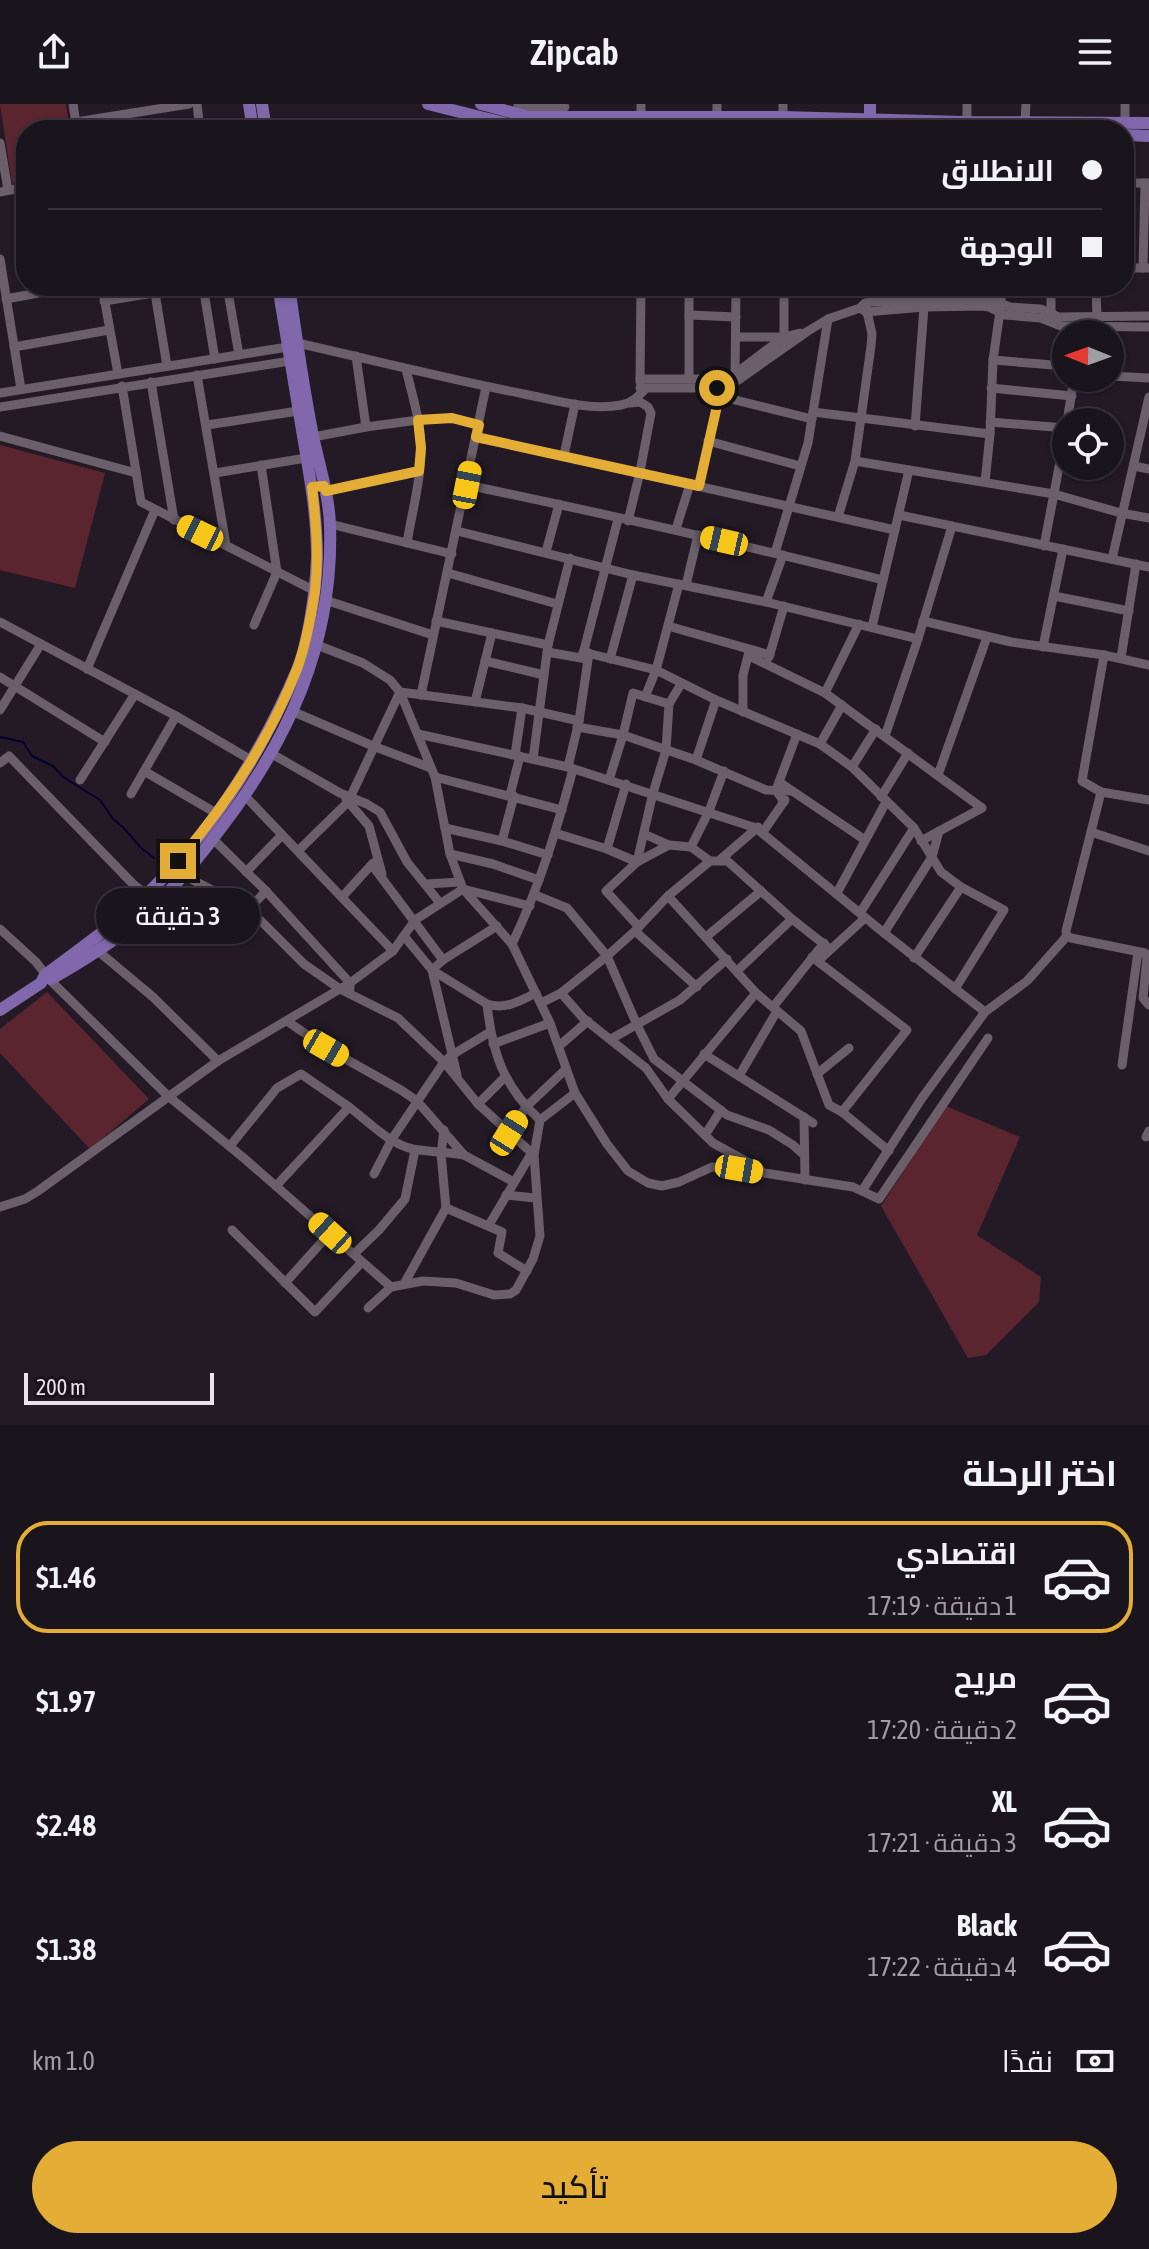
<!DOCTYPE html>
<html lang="ar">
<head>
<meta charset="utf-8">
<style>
	body { margin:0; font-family:"Asap Condensed",Cairo,sans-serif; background:#272129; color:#f1f3f6; direction:rtl; height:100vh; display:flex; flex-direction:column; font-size:30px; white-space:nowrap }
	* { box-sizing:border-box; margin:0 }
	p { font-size:26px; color:#9f9ea3 }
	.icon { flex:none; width:44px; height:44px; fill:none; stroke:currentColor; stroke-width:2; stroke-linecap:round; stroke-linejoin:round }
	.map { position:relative; height:1321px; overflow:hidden; direction:ltr }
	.drawer { display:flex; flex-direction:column; background:#1a141c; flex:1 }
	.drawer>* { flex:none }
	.hud { position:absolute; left:16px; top:16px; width:1118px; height:176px; border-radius:32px; box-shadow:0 2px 6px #0004,0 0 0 2px #38333b; direction:rtl; display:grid; align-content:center; height:176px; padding:0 32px; background:#1a141c }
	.needle { width:52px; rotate:271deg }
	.buttons { position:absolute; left:1052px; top:216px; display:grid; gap:16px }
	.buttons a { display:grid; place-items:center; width:72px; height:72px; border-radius:50%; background:#1a141c; box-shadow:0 2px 6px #0004,0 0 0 2px #38333b; font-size:40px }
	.scale { position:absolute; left:24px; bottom:20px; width:190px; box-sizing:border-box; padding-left:8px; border:4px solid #e9e3ea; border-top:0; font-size:22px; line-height:28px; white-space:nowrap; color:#e9e3ea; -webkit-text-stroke:6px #1a111b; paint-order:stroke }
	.end { position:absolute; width:36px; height:36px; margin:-18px; border:10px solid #e4ad35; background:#111; box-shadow:0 0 0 4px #111 }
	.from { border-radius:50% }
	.bubble { position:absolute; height:56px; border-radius:28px; background:#1a141c; box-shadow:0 2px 6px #0004,0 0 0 2px #38333b; font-size:26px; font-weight:600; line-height:56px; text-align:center; direction:rtl }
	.car { position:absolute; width:24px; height:48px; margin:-24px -12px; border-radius:10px; box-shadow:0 0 6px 2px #0007; background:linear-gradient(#f5c518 24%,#345 0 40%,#f5c518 0 76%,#345 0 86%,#f5c518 0) }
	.hud b { display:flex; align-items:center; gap:28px; height:76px; font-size:30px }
	.hud b+b { border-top:2px solid #38333b }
	.hud i { width:20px; height:20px; background:#f1f3f6 }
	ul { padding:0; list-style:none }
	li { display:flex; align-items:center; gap:24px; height:112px; margin:0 16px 12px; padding:0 16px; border:4px solid transparent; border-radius:32px }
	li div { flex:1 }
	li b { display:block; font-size:30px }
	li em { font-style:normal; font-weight:600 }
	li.current { border-color:#e4ad35 }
	li>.icon { width:72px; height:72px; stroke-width:1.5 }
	h2 { padding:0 32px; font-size:36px; line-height:96px }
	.pay { display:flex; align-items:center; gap:20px; height:88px; padding:0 32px; font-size:30px }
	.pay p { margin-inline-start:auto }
	.button { display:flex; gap:16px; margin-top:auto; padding:16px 32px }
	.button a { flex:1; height:92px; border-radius:48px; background:#e4ad35; color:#111; font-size:32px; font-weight:600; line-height:92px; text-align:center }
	header { display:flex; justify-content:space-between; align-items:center; height:104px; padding:0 32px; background:#1a141c; font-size:36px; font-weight:600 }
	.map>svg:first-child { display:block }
	.green { fill:#5b2530 }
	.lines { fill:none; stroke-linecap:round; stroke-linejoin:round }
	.stream { stroke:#050131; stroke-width:2 }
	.minor { stroke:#6a5f6b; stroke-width:9 }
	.major { stroke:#8167ab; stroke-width:12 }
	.route { stroke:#e4ad35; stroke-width:10 }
</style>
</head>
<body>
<header><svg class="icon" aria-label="menu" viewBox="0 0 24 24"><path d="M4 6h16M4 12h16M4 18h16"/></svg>Zipcab<svg class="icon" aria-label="share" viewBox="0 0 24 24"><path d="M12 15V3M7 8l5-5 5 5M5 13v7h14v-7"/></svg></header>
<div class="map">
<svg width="1149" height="1321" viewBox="0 0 1149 1321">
	<rect width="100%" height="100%" fill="#231a25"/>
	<g class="green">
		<polygon points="0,0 66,0 70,26 26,26 26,77 12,79"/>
		<polygon points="0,341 105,369 75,484 0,466"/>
		<polygon points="47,888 149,995 90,1045 0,949 0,925"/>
		<polygon points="946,1002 1020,1033 977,1131 1041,1173 1039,1198 986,1251 968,1254 881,1102"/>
	</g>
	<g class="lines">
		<polyline class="stream" points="0,633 23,638 32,652 53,662 63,673 100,696 113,715 123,723 140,743 154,754"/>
		<g class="minor">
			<polyline points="73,0 77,26"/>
			<polyline points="197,0 200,26"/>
			<polyline points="518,0 518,3 565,3"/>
			<polyline points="717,0 717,13"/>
			<polyline points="967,0 967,18"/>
			<polyline points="1125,0 1125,19"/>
			<polyline points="641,13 641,0"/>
			<polyline points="783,13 783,0"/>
			<polyline points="76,18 189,0"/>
			<polyline points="1025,18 1026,0"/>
			<polyline points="0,39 8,86"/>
			<polyline points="1124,79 1149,79"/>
			<polyline points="0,88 26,83"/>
			<polyline points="0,155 21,285"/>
			<polyline points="1124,164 1149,164"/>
			<polyline points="1143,164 1145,79"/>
			<polyline points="102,182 118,270"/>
			<polyline points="203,182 215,255"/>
			<polyline points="227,182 239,251"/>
			<polyline points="689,182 689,275"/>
			<polyline points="784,182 784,239"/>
			<polyline points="907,182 907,201"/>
			<polyline points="1096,182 1097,214"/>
			<polyline points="155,189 167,262"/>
			<polyline points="6,195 76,182"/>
			<polyline points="952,195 953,182"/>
			<polyline points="104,197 197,182"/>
			<polyline points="860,204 866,208 924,203 981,202 989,203 1005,211 1041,214 1061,222 1149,223"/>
			<polyline points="689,211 736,213"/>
			<polyline points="1051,214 1051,182"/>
			<polyline points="736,233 784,233"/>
			<path d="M297 239C373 256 448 275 524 290 555 296 590 307 621 301 632 299 639 292 646 284"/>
			<polyline points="14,243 109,226"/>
			<polyline points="356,252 366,323"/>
			<polyline points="993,256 1066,262"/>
			<path d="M406 265C412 291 421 318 421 345 421 376 412 408 407 439"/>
			<polyline points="197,271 226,441"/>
			<polyline points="1110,272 1149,274"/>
			<polyline points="640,275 728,275 784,233 800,229"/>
			<polyline points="735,275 736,182"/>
			<polyline points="151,278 174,416"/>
			<polyline points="640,278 641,182"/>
			<polyline points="122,282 141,398 315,487"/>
			<polyline points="640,284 727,284 808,227 828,215 860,204 865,199 871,198 987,194 1010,203 1041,205 1059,213 1149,212"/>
			<polyline points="991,284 1072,292"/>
			<polyline points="0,289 288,243"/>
			<polyline points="719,292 812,315"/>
			<polyline points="0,303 290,257"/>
			<polyline points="813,308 990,330"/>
			<polyline points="990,318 1066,324"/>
			<polyline points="1067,318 1074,274"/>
			<polyline points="207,321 298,307"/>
			<polyline points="915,322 924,203"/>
			<polyline points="0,332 136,369"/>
			<polyline points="313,333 366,323 418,316 452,314 479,321"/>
			<polyline points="476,333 895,426"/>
			<polyline points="708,337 800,362"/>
			<polyline points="564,351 575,300"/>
			<polyline points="855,357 1054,390 1121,409 1149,414"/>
			<polyline points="1134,362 1149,365"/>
			<polyline points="215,369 306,354"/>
			<polyline points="985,378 990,330 993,256 1001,200 1001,182"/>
			<path d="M467 381C606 410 745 441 883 476"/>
			<polyline points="699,382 721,284"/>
			<polyline points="326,387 419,367"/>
			<polyline points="899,411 1149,463"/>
			<polyline points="838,413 855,357 871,242 872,230 866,203"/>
			<polyline points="628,417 640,368 651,309 648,303 640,298 630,299"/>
			<polyline points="330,420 452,450"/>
			<polyline points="676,425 690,380"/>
			<polyline points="457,427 633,471 766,498 918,535"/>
			<polyline points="1044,442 1066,326"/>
			<polyline points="546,448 559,400"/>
			<polyline points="775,449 808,339 828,215"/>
			<polyline points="1112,455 1149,293"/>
			<polyline points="448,469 557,500"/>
			<polyline points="686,481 698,431"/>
			<polyline points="1054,492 1129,507"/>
			<polyline points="325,496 433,531"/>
			<polyline points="766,498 783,451"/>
			<polyline points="436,517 548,541"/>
			<polyline points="923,517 1011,538 1104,551 1149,561"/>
			<polyline points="0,518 176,612 251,656"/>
			<polyline points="254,521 277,468 261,361"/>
			<polyline points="668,522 770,551"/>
			<polyline points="872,523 909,366"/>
			<polyline points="317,541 363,559 390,576 400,588 435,673 450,750 463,785 512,840 550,919 575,989 607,1040 628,1067 648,1079 662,1082 679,1078 712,1063 739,1065 853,1083 879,1095 988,934"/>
			<polyline points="1043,543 1063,445"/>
			<polyline points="547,548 587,555"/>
			<polyline points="583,548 656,566 716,596 820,640 852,663 914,724 941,768 961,783 1004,806 955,885"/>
			<polyline points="749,552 825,589 982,704 921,737"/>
			<polyline points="769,553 784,502"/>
			<polyline points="582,554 618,415"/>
			<polyline points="1121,554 1136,460"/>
			<polyline points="610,555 633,471"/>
			<polyline points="485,557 544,571"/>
			<polyline points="87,565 155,406"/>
			<polyline points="0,573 105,638"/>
			<polyline points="825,589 859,520"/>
			<polyline points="421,591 486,283"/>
			<polyline points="645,593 656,566 679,480"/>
			<polyline points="475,598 492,529"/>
			<polyline points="522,604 579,617"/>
			<polyline points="0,606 41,540"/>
			<polyline points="294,608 373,642 431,664"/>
			<polyline points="743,608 743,571 749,548"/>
			<polyline points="577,623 623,631 696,656 766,686 792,687"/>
			<polyline points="418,630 568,663 756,724 884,829 985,908 1027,877 1067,832"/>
			<polyline points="885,632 918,535 952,422"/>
			<polyline points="820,640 842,601"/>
			<polyline points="272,650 340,689 367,700 380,708 407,758 440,799"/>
			<polyline points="533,655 548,541 570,454"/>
			<polyline points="696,656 716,596"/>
			<polyline points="0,659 9,652 133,780 146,790"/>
			<polyline points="568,663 579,617 589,549"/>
			<polyline points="852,663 876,625"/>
			<polyline points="144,667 216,709"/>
			<polyline points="938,671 987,533"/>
			<polyline points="435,673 562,706"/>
			<polyline points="80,676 135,590"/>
			<polyline points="609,676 623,631 633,589 669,600"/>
			<polyline points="779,678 865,736"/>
			<polyline points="1101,688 1082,677 1104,551"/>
			<polyline points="131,690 176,612"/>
			<polyline points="510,691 520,652"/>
			<polyline points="246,693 393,847"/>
			<polyline points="881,693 908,649"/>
			<polyline points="346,695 369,722 382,770"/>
			<polyline points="1149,696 1101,688 1066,827 1067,832 1071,834 1145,849 1147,853 1143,894 1149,901"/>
			<polyline points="784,698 776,686 797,630"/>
			<polyline points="445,724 502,737 548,751"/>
			<polyline points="763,728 785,696"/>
			<polyline points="1091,728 1149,747"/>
			<polyline points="555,729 607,745 637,758 653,689 666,646 669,600 681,580"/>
			<polyline points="644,730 669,741 691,743 710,757"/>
			<polyline points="213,735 266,787 350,879 350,885"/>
			<polyline points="502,737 514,692"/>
			<polyline points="691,743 709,707 724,667"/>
			<polyline points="607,745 626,680"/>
			<polyline points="298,747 348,698 400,588 522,604 515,651"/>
			<polyline points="450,750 493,760 539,776"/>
			<polyline points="723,753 792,815 830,845"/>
			<polyline points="721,755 758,723"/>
			<polyline points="372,761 443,856"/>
			<polyline points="246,768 282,731"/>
			<polyline points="185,772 249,805 304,860 340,885 398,914 444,958 478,1000 534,1051"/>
			<polyline points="426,780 460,778"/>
			<polyline points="837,789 886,698"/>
			<polyline points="535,791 567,804 607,852 637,921 654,955 727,1011 769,1026 793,1041 804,1051"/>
			<polyline points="343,792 373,759"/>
			<polyline points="668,792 756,889 801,927 829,1001 842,1008 889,1047"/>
			<polyline points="249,805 266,787"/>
			<polyline points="860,809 914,724"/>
			<polyline points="639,823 606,787 637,758 669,741"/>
			<polyline points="0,825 36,858 50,876 168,992 245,1055 391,1183"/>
			<polyline points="635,827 697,883"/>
			<polyline points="884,829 932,753 939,727"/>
			<path d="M404 832 432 866 487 900C505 906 520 897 536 889"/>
			<polyline points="706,833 761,787"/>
			<path d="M512 840C539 784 557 725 573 665"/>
			<polyline points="98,847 153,893 218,957"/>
			<polyline points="812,853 907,926 842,1008"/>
			<polyline points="914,854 961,783"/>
			<polyline points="818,857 865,814"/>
			<polyline points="432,866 457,971"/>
			<polyline points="432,866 443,856 497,822"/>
			<polyline points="737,867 792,815"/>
			<polyline points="561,889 583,914 646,964 668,995 713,1039 760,1065"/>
			<polyline points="541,899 561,889 607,852 635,827 668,792 710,757 727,757"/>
			<path d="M487 900C492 948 503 982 540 1016"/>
			<polyline points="773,903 824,839"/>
			<polyline points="287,917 326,944 401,986 417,997 464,1051 514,1078"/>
			<polyline points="611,935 680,896 727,855"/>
			<polyline points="493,940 550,919"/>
			<polyline points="559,942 588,917"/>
			<polyline points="704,950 813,1019"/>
			<polyline points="1122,961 1138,848"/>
			<polyline points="817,970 849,944"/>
			<polyline points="739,972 777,907"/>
			<polyline points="668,995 756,889"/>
			<polyline points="478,1000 505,973"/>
			<polyline points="804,1013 805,1076"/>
			<polyline points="509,1029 526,1003 566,965"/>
			<polyline points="705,1031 721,1006"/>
			<polyline points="1146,1033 1149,1027"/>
			<polyline points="230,1042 277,984 301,970 349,1003"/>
			<polyline points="374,1070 392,1035 444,958 452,951 490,928"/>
			<path d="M276 1082 349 1003C368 1017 389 1040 413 1045 430 1048 447 1048 464 1051"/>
			<polyline points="862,1087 922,994 985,908"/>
			<polyline points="506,1091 536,1094"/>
			<polyline points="0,1103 25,1095 38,1087 218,957 350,879 393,847 415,816 463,785 530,802"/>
			<polyline points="446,1104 502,1128 498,1149 527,1167"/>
			<polyline points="489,1121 534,1045"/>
			<polyline points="232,1126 315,1208 362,1158"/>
			<polyline points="354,1150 379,1126 405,1095 415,1046"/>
			<polyline points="285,1179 330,1129"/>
			<polyline points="404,1180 446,1104 441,1050 444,1026"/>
			<polyline points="368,1204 391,1183 423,1177 456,1179 494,1191 510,1190 516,1186 533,1155 540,1132 534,1051 540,1016 575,989"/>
		</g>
		<g class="major">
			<polyline points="249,0 253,26"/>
			<polyline points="262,0 266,26"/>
			<polyline points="428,0 528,25 608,26"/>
			<polyline points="481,0 529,13 783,13 963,18 1149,19"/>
			<polyline points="870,23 870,0"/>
			<polyline points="680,26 873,26"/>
			<polyline points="1124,31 1149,32"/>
			<path d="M51 875C81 858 110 840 137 818 168 792 194 760 218 728 288 637 334 539 330 421 329 391 319 361 313 332 303 282 296 232 289 182"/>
			<path d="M0 906 41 879 45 871C83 843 121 816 154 783 215 723 263 645 297 566 309 537 316 483 317 453 317 409 309 368 302 326 294 278 286 230 278 182"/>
		</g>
	</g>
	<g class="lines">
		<path class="route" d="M178 757C227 700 270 634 297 565 306 541 311 512 315 487 319 452 316 418 312 383L324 382 326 387 419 367 421 344 418 316 452 314 479 321 476 333 699 382 721 284H717"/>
	</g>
</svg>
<div class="buttons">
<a><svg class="needle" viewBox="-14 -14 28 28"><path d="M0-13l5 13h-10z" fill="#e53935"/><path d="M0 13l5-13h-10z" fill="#9f9ea3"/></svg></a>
<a><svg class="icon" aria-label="locate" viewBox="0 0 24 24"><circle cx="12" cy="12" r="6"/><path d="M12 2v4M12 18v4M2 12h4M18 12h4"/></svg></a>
</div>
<div class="scale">200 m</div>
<i class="end from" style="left:717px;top:284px"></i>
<i class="end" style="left:178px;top:757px"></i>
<div class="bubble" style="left:96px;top:784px;width:164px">3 دقيقة</div>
<i class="car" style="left:467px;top:381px;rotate:11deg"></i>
<i class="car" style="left:200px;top:429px;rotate:296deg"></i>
<i class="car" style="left:724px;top:437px;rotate:283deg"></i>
<i class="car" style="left:326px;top:944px;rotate:120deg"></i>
<i class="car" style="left:509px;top:1029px;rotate:32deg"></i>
<i class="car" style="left:739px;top:1065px;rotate:100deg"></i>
<i class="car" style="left:330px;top:1129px;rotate:312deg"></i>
<div class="hud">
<b><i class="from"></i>الانطلاق</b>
<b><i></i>الوجهة</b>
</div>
</div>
<section class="drawer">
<h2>اختر الرحلة</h2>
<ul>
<li class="current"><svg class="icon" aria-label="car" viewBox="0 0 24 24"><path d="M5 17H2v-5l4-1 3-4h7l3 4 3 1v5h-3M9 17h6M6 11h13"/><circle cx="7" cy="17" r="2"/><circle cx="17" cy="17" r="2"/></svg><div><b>اقتصادي</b><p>1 دقيقة · 17:19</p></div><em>$1.46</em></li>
<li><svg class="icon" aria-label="car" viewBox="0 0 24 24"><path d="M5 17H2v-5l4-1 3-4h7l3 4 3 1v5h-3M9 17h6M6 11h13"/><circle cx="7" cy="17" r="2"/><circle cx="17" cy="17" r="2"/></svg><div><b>مريح</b><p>2 دقيقة · 17:20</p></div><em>$1.97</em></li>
<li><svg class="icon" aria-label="car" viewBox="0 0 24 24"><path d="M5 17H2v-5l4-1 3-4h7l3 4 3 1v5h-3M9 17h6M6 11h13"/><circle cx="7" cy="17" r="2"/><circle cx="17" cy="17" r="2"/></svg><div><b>XL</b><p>3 دقيقة · 17:21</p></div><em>$2.48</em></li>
<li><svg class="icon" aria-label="car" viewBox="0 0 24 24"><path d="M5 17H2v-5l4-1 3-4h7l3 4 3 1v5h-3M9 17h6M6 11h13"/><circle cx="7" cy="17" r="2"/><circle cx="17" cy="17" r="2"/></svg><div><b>Black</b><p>4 دقيقة · 17:22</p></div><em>$1.38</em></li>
</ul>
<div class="pay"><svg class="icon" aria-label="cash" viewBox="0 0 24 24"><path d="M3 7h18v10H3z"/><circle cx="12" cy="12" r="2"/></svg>نقدًا<p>1.0 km</p></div>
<div class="button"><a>تأكيد</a></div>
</section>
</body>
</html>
